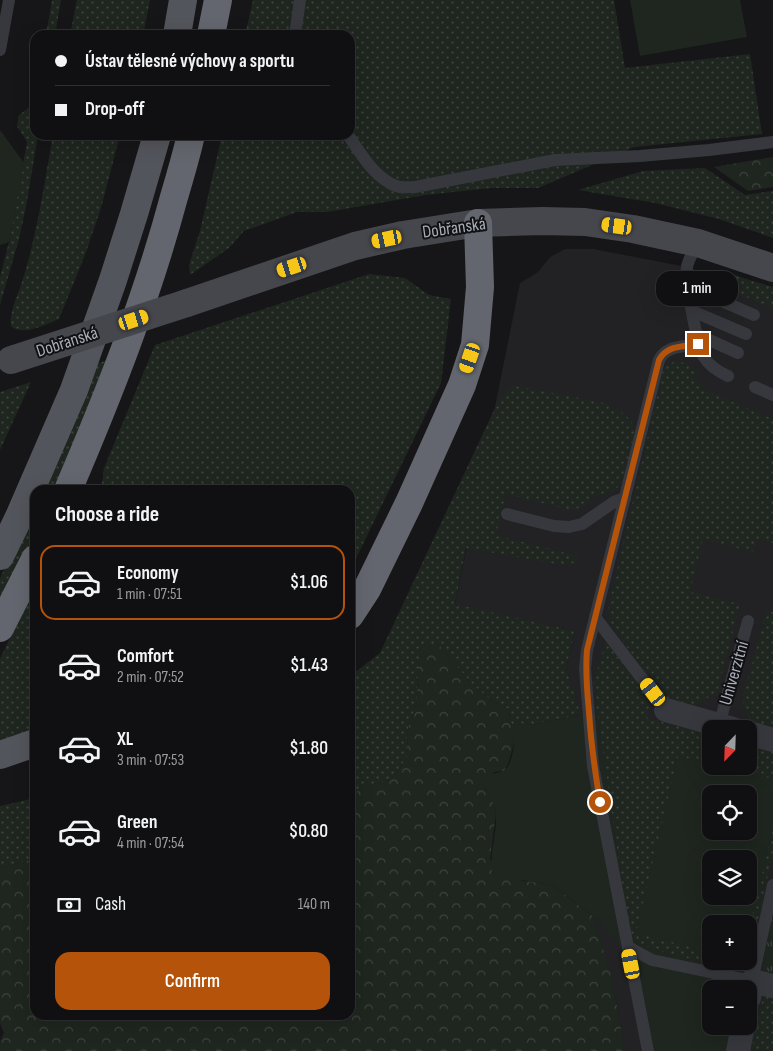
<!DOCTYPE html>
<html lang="en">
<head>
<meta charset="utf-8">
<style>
	body { margin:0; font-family:"Sofia Sans Condensed",sans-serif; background:#1e1e20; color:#f1f3f6; height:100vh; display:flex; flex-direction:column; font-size:19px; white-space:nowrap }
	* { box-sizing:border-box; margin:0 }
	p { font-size:16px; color:#9c9d9f }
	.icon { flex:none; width:28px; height:28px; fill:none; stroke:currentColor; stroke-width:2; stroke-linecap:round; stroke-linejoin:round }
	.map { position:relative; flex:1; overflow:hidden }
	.side { position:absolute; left:30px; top:485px; width:325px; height:535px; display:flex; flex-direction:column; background:#101012; border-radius:15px; box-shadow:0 5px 20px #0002,0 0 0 1px #303032 }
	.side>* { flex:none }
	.top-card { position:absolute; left:30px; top:30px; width:325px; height:110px; border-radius:15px; box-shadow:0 5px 20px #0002,0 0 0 1px #303032; display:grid; align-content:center; height:110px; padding:0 25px; background:#101012 }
	.needle { width:32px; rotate:203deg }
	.tools { position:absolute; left:702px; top:720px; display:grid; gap:10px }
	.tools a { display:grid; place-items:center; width:55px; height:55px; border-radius:10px; background:#101012; box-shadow:0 5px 20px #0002,0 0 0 1px #303032; font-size:25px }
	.end { position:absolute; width:22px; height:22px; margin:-11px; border:6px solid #b45309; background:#fff; box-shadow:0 0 0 2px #fff }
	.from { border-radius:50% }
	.bubble { position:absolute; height:35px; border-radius:15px; background:#101012; box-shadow:0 5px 20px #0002,0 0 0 1px #303032; font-size:16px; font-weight:600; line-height:35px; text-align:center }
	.car { position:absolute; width:15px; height:30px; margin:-15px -8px; border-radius:6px; box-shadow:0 0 4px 1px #0007; background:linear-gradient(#f5c518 24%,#345 0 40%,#f5c518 0 76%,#345 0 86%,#f5c518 0) }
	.top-card b { display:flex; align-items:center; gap:18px; height:48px; font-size:19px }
	.top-card b+b { border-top:1px solid #303032 }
	.top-card i { width:12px; height:12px; background:#f1f3f6 }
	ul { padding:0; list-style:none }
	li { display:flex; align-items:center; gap:15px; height:75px; margin:0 10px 8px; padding:0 15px; border:2px solid transparent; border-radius:15px }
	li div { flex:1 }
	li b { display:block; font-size:19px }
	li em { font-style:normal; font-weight:600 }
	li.selected { border-color:#b45309 }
	li>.icon { width:45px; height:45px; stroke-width:1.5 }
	h2 { padding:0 25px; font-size:22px; line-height:60px }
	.pay { display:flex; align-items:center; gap:12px; height:55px; padding:0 25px; font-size:19px }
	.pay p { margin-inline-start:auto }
	.primary-button { display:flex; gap:10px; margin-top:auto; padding:10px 25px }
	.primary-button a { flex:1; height:58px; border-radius:15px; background:#b45309; color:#fff; font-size:20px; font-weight:600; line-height:58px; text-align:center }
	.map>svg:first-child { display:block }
	.built { fill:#222225; fill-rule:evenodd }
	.grass { fill:url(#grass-dots); fill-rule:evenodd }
	.forest { fill:url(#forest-crowns) }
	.park { fill:url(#park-tufts) }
	.garden { fill:#1e261f; fill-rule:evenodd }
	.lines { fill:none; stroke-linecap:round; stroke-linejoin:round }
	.lane { stroke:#37383d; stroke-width:12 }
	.street { stroke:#37383d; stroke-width:24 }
	.secondary { stroke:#45474d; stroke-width:28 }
	.primary { stroke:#53555c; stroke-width:28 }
	.highway { stroke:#63666e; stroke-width:28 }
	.secondary-bridge { stroke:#45474d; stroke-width:28 }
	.route { stroke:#b45309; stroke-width:6 }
	.labels { text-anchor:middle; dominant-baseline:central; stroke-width:4; stroke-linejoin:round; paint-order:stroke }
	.street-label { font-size:18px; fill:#a8adb8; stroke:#111113 }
</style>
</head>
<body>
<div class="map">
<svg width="773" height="1051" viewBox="0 0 773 1051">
	<defs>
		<pattern id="grass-dots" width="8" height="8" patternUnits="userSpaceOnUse" patternTransform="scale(1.25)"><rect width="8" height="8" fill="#1e261f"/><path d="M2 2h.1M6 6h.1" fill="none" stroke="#3c433d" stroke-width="1.8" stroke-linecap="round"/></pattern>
		<pattern id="forest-crowns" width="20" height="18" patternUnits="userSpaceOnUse" patternTransform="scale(1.25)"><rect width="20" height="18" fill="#1e261f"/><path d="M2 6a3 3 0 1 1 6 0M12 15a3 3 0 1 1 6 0" fill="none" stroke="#3c433d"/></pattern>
		<pattern id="park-tufts" width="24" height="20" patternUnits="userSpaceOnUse" patternTransform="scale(1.25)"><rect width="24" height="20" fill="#1e261f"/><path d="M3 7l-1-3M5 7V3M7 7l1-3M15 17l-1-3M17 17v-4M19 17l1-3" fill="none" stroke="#3c433d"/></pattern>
	</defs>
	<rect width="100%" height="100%" fill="#161618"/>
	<path class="built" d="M565 249H593L687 267 773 295V1051H625L612 979 593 916 580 714 566 668 575 631 455 605 520 283 538 272 550 257ZM711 729H749V766H711ZM711 794H749V831H711ZM711 859H749V896H711ZM711 924H749V961H711ZM711 989H749V1026H711Z"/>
	<g class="grass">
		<polygon points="52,0 61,0 55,35 46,35"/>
		<polygon points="77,0 150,0 143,35 70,35"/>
		<polygon points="253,0 614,0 625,68 750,54 762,134 634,147 538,188 491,188 426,195 327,212 297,212 244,231 229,248 190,275 189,265 200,231 222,135 350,135 350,35 245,35"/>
		<polygon points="35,97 35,135 38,135 26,207 19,239 0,305 0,277 9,242 27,142 17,126 19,115 34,104"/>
		<path d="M53 135H120L101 208 85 255 59 319C46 324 23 337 11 326 9 313 17 297 21 285 37 236 44 185 53 135Z"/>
		<polygon points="705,168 745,195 773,191 773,238 719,219 655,203 578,190 643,171"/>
		<polygon points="721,271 773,287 773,308 741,295 709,286 710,279"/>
		<polygon points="369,274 405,278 429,295 451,299 441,383 350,571 350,490 101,490 104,468 155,345"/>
		<polygon points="107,360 56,490 44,490 96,364"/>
		<polygon points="675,361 685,363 700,371 696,377 702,389 773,419 773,543 756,539 753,552 703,539 690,592 740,604 717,693 690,707 666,701 611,625 608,609 663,370 666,366"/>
		<polygon points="31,382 0,450 0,392"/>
		<path d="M511 385 601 402 620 411 631 420 635 432 625 475 620 485 614 491 593 497 584 507 570 510 506 494 496 535 577 556 574 563 561 565 466 548 455 604 575 631 566 668 581 715 519 727 510 723 509 709C482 701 457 666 439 645L418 663 417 702 407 732 408 756 391 780 364 786 350 797V676L380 653 495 408Z"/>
		<polygon points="35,508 35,535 0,604 0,578"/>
		<polygon points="35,585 35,733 0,744 0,659"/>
		<polygon points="767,611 773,612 773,731 756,726 744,711 743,696"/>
		<path d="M606 642 651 701 647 718 711 735V766H749V744L773 751V852L747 970C714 962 658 957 631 939L627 920 593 683ZM711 794H749V831H711ZM711 859H749V896H711ZM711 924H749V961H711Z"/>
		<polygon points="35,798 35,860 34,859 0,868 0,806"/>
		<polygon points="763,996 773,998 773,1051 751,1051"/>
	</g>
	<g class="forest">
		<polygon points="773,157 773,187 748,191 714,167"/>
		<path d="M424 645H439C457 666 482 701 509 709L510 723 519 727C512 742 513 757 504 771L494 772 485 789 493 801 496 814 490 859 522 881 538 882 555 887 593 916 612 978 625 1051H0V1041L4 1033 0 1023V868L34 859 35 1015H350V938L351 937 350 797 364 786 391 780 408 756 407 732 417 702 418 663Z"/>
	</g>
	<polygon class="park" points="773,900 773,977 767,975 760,960"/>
	<g class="garden">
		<polygon points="630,0 740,0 747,37 640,56"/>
		<polygon points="0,130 24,163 9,242 0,245"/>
		<path d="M597 713 630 938C655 955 708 962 739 970L744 969 739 989H711V1026H730L725 1051H654L636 964 593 916 555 887 538 882 508 879 499 876 492 872C489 852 497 835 496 815 496 803 486 794 483 782L487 776C492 773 498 773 503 771 515 765 515 732 514 721L528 725 581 715Z"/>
		<path d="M678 756 711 764V766H722L773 779V829L749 929V924H711V952L636 933ZM711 794H749V831H711ZM711 859H749V896H711Z"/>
	</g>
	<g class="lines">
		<g class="lane">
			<polyline points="295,35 300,0"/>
			<polyline points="0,50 9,0"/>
			<path d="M348 135C360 152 374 178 396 186 402 188 409 187 415 187L555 160 640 156 709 150 773 142"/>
			<path d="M698 243C695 250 688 259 687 267 685 281 697 346 704 357 710 367 719 372 728 376"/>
			<polyline points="689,287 754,315"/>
			<polyline points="692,311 746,334"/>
			<polyline points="696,334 738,353"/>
			<polyline points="755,387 773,395"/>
			<polyline points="507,514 554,526 569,527 582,524 614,502 625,498"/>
			<polyline points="595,617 666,710"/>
			<polyline points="719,725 748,621"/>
			<polyline points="628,947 652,960 752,981 773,885"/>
			<path d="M648 1051 593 766 585 668 587 650 659 360C667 345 682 347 698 344"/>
		</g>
		<g class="street">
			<polyline points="666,710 733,729"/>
			<polyline points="749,733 773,740"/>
			<polyline points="749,998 752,981 773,986"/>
			<polyline points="738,1051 743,1026"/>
		</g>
		<polyline class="secondary" points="187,303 355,246 403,235 478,223 542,221 585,222 633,229 698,243 773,268"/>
		<g class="primary">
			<polyline points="177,35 183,0"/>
			<polyline points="0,556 19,517 74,390 113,280 134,214 157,135"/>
			<polyline points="0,755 35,743"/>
		</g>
		<g class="highway">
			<polyline points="211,35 218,0"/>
			<path d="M68 490C109 394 147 298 174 197 180 177 186 156 191 135"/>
			<polyline points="350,615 367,589 409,503 462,385 475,345 480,287 478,223"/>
			<polyline points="0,628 35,559"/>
		</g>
		<polyline class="secondary-bridge" points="11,360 187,303"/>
	</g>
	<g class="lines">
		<path class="route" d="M600 802C595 772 591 743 589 712 587 691 585 671 587 650L659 360C667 345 682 347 698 344"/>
	</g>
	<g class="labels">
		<g class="street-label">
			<text transform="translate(454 228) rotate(-8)">Dobřanská</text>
			<text transform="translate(67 342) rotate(-18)">Dobřanská</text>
			<text transform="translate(734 673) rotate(-74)">Univerzitní</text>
		</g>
	</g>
</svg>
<div class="tools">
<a><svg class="needle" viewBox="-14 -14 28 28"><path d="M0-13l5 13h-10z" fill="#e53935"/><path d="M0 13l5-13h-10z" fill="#9c9d9f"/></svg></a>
<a><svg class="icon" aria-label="locate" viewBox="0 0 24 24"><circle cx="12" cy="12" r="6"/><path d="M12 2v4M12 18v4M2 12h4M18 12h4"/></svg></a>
<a><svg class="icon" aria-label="layers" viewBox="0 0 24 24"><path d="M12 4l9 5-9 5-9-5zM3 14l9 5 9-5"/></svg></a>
<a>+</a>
<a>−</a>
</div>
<i class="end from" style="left:600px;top:802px"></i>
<i class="end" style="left:698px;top:344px"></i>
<div class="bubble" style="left:656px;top:271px;width:82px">1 min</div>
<i class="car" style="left:617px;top:226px;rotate:278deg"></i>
<i class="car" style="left:387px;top:239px;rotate:258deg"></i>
<i class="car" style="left:292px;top:267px;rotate:252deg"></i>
<i class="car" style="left:134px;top:320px;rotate:72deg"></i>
<i class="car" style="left:470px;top:358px;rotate:199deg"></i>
<i class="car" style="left:653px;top:692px;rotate:323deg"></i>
<i class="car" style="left:631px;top:964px;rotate:349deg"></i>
<div class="top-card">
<b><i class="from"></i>Ústav tělesné výchovy a sportu</b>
<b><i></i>Drop-off</b>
</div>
<section class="side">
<h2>Choose a ride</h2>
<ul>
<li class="selected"><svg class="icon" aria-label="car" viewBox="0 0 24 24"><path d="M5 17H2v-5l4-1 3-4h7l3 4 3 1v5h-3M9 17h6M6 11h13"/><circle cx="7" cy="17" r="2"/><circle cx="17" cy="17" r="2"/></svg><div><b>Economy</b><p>1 min · 07:51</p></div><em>$1.06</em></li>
<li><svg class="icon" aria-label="car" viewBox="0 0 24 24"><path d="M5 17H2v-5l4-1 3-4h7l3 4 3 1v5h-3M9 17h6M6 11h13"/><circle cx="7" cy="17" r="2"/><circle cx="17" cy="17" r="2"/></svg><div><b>Comfort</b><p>2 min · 07:52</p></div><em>$1.43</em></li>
<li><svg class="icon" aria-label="car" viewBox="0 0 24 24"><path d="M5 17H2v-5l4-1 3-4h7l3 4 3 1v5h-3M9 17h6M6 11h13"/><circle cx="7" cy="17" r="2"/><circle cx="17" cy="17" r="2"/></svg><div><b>XL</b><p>3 min · 07:53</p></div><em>$1.80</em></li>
<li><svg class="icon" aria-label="car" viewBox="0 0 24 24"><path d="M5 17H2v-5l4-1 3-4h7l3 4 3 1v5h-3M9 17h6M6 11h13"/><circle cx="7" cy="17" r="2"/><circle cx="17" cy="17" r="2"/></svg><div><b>Green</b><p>4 min · 07:54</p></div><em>$0.80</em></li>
</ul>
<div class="pay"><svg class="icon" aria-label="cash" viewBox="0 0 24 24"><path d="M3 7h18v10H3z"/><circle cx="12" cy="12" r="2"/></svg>Cash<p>140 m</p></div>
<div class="primary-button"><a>Confirm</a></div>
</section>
</div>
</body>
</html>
